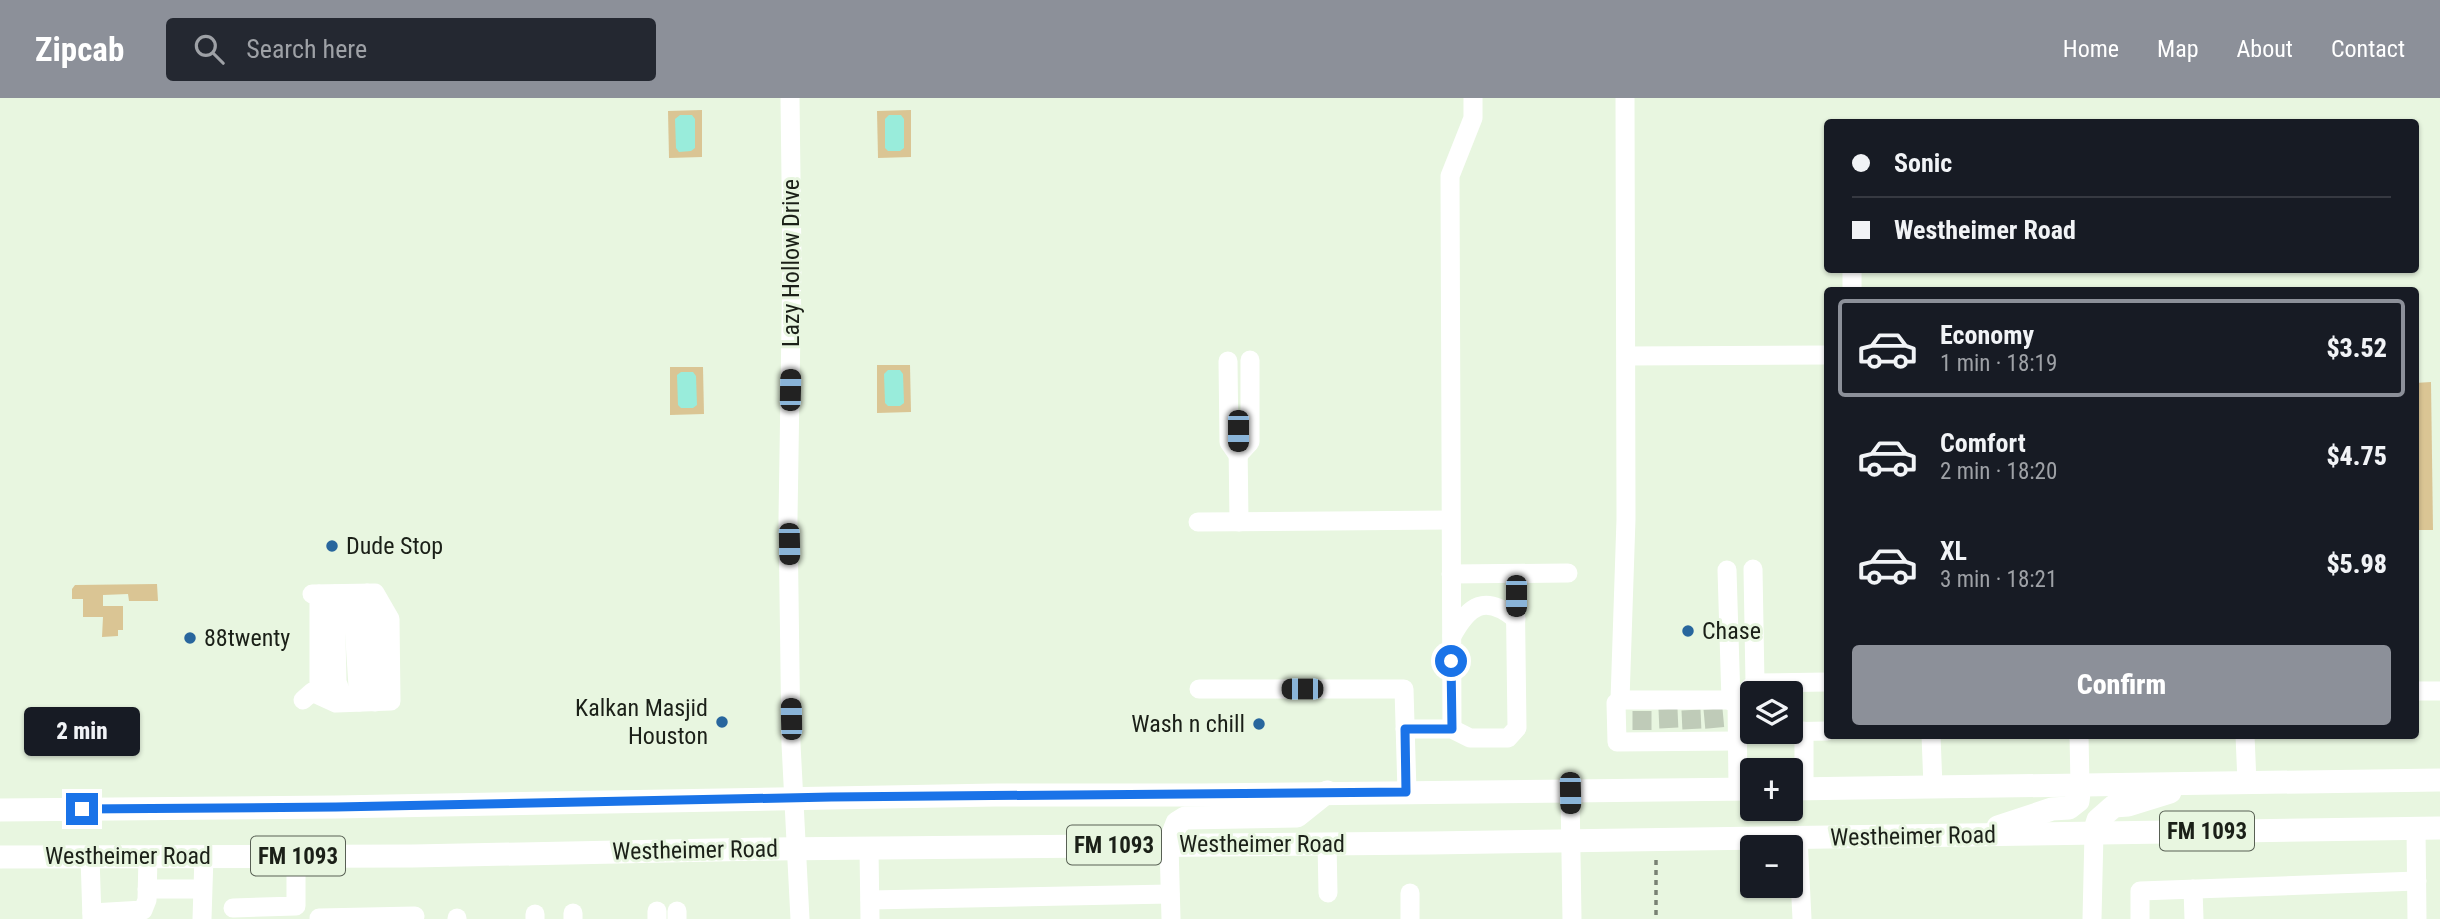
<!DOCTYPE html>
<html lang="en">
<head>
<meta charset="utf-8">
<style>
	body { margin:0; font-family:"Roboto Condensed",sans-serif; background:#242831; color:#f1f3f6; height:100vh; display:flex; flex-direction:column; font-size:26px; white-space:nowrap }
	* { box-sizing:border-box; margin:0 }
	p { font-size:23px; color:#9ea1a6 }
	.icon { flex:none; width:38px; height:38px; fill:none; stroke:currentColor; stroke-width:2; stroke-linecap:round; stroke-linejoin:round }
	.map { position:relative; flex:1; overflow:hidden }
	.panel { position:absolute; left:1824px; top:189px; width:595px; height:452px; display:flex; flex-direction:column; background:#171b24; border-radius:7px; box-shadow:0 2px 5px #0004 }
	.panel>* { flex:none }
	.hud { position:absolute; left:1824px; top:21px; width:595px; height:154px; border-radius:7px; box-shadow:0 2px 5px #0004; display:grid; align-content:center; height:154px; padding:0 28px; background:#171b24 }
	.tools { position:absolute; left:1740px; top:583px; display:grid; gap:14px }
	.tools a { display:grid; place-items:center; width:63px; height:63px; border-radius:7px; background:#171b24; box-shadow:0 2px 5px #0004; font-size:35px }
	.end { position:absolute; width:32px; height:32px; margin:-16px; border:9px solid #1a73e8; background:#fff; box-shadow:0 0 0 4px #fff }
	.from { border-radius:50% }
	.bubble { position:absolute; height:49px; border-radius:7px; background:#171b24; box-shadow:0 2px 5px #0004; font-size:23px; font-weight:800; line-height:49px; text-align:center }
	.car { position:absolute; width:21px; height:42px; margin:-21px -10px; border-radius:9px; box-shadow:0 0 5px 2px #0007; background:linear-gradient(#222 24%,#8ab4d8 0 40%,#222 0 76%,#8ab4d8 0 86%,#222 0) }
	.hud b { display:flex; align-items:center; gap:24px; height:66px; font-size:26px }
	.hud b+b { border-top:2px solid #363941 }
	.hud i { width:18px; height:18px; background:#f1f3f6 }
	ul { padding:12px 0 0; list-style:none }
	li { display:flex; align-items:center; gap:21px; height:98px; margin:0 14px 10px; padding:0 14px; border:4px solid transparent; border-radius:7px }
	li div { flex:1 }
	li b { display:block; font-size:26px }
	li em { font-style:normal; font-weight:800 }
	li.selected { border-color:#8c9099 }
	li>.icon { width:63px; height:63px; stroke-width:1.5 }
	.button { display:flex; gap:14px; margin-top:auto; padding:14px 28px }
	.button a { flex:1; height:80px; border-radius:7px; background:#8c9099; color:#fff; font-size:28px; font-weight:800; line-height:80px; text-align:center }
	header { display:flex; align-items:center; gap:42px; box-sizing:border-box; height:98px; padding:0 35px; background:#8c9099; color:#fff }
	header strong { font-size:33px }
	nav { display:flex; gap:38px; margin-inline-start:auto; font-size:24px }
	.search { width:490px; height:63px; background:#242831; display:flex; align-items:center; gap:18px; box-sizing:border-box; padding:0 24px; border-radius:7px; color:#9ea1a6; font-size:26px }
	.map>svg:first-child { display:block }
	.green { fill:#dac594 }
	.water { fill:#99ecdb }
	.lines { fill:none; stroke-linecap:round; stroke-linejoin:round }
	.minor-tunnel { stroke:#bfcbb8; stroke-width:19; stroke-dasharray:19 10; stroke-linecap:butt }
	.path { stroke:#798274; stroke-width:3.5; stroke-dasharray:5 5; stroke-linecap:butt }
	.minor { stroke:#fff; stroke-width:19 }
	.major { stroke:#fff; stroke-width:23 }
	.route { stroke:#1a73e8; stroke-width:9 }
	.poi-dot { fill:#28669d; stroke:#e8f6e0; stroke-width:2.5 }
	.labels { text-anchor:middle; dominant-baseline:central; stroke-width:6; stroke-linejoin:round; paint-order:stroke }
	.shield { fill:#e8f6e0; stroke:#586054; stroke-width:2 }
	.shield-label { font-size:23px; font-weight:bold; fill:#1b2018 }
	.street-label { font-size:24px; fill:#1b2018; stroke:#e8f6e0 }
	.poi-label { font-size:24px; fill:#1b2018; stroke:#e8f6e0; text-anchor:start }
</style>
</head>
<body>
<header>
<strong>Zipcab</strong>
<div class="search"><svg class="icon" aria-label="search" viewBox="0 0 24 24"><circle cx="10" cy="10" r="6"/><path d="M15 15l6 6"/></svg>Search here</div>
<nav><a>Home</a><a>Map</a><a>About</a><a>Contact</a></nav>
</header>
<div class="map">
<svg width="2440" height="821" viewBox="0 0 2440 821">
	<rect width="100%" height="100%" fill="#e8f6e0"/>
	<g class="green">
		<polygon points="702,12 702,59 669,60 668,13"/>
		<polygon points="911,12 911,59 878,60 877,13"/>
		<polygon points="877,267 910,267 911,314 877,315"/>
		<polygon points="670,269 703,269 704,316 670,317"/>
		<polygon points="2431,284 2433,432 2415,432 2415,285"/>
		<polygon points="157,486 158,503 129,503 128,496 103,497 103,508 123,508 123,532 118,532 118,538 102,539 103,519 83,519 83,501 72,501 72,491 75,487"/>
	</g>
	<g class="water">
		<polygon points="680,17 692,17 695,21 695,50 691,53 679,54 676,50 675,21"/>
		<polygon points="889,17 901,17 904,21 904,50 900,53 888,53 885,50 885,21"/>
		<polygon points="888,272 900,272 903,276 904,305 900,308 888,308 885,305 884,276"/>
		<polygon points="681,274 693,274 696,278 697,307 693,310 681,310 678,307 677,277"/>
	</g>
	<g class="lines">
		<g class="minor-tunnel">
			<polyline points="1668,611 1669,634"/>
			<polyline points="1713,611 1715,633"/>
			<polyline points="1691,612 1692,634"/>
			<polyline points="1642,613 1642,635"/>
		</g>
		<polyline class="path" points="1656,762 1656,821"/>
		<g class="minor">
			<polyline points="790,0 792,163 788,421 791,646 800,821"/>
			<polyline points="1625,0 1626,421 1620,602 1737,602 1755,585 1753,471"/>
			<polyline points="1852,172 1852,192"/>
			<polyline points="1626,258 1827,257"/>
			<polyline points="1228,263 1229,344 1238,357 1250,344 1250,262"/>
			<polyline points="1238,344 1239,424"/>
			<polyline points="1198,424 1450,422"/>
			<polyline points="1727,472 1731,603"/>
			<polyline points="1451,476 1568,475"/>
			<polyline points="367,495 372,525 375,604"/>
			<polyline points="319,496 319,584 335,604"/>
			<polyline points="335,496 337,584 345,604"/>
			<polyline points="352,496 359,604"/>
			<path d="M1452 538C1469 507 1485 496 1516 521"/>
			<polyline points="1755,585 1827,584"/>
			<polyline points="1199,591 1404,591 1407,694"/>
			<polyline points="2415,593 2440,593"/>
			<polyline points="303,602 312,594 336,605 391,603 390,521 375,495 312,496"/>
			<polyline points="1620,602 1616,605 1617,644 1737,643"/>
			<polyline points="1737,602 1738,691"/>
			<polyline points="1405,631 1452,631 1470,640 1508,640 1517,630 1515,476"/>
			<polyline points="1452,631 1450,78 1473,20 1473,0"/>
			<polyline points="1804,633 1804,691"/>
			<polyline points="1780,634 1827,633"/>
			<polyline points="1931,637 1933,689"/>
			<polyline points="2079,637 2080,687"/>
			<polyline points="2245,637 2247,685"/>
			<polyline points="1570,694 1572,821"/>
			<polyline points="2416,731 2417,821"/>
			<polyline points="1798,739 1802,821"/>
			<polyline points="1327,745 1328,795"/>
			<polyline points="1169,746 1171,821"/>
			<polyline points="869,751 870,821"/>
			<polyline points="90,758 92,821"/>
			<polyline points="147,791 202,791"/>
			<polyline points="2193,791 2194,821"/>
			<polyline points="1410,795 1410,821"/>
			<polyline points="870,802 1170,796"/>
			<polyline points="233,810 296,808 296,758"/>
			<polyline points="677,813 677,821"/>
			<polyline points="92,815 143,812 147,802 148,758"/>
			<polyline points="573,815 573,821"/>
			<polyline points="535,816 535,821"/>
			<polyline points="319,820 415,818"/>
			<polyline points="457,820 457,821"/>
			<polyline points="202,821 204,758"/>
			<polyline points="657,821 657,813"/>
			<polyline points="2092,821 2094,735"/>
			<polyline points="2140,821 2140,793 2417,783"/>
		</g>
		<g class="major">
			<polyline points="1790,691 2440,682"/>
			<polyline points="0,712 336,709 996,697 1199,697 1752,691"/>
			<polyline points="1998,729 2052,711 2069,710 2078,703 2080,687"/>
			<polyline points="2094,735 2098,722 2114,708 2128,707 2170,694"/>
			<polyline points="1169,746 1177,725 1185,720 1297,718 1327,694"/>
			<polyline points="0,759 413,758 770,751 1430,745 2440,730"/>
		</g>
	</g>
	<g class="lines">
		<polyline class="route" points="82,711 336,709 831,699 1406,694 1405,631 1452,631 1451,563"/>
	</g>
	<g class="poi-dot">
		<circle cx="332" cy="448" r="7"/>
		<circle cx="1688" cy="533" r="7"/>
		<circle cx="190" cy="540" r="7"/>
		<circle cx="722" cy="624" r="7"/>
		<circle cx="1259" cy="626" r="7"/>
	</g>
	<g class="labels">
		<g class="shield">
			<rect x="2160" y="713.5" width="94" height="39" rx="5"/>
			<rect x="1067" y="727.5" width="94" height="39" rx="5"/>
			<rect x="251" y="738.5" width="94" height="39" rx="5"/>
		</g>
		<g class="shield-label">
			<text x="2207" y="733">FM 1093</text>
			<text x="1114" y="747">FM 1093</text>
			<text x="298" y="758">FM 1093</text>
		</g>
		<g class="street-label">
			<text transform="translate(791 165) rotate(-90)">Lazy Hollow Drive</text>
			<text transform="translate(1913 738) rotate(-1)">Westheimer Road</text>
			<text x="1262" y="746">Westheimer Road</text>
			<text transform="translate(695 752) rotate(-1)">Westheimer Road</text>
			<text x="128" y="758">Westheimer Road</text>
		</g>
		<g class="poi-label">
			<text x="346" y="448">Dude Stop</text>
			<text x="1702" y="533">Chase</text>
			<text x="204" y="540">88twenty</text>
			<text x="708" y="610" text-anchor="end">Kalkan Masjid<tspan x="708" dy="28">Houston</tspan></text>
			<text x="1245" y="626" text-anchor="end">Wash n chill</text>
		</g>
	</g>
</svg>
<div class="tools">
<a><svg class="icon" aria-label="layers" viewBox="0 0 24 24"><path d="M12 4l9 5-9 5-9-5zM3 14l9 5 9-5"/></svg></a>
<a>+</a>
<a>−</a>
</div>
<i class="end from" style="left:1451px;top:563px"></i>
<i class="end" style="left:82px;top:711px"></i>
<div class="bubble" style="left:24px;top:609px;width:116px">2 min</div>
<i class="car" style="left:790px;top:292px;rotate:1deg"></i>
<i class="car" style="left:1238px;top:333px;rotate:180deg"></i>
<i class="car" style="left:789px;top:446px;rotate:179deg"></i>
<i class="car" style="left:1516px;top:498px;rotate:180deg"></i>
<i class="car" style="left:1302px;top:591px;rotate:270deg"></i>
<i class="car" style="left:791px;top:621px;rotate:359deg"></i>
<i class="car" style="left:1570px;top:695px;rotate:179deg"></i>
<div class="hud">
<b><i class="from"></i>Sonic</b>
<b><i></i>Westheimer Road</b>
</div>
<section class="panel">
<ul>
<li class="selected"><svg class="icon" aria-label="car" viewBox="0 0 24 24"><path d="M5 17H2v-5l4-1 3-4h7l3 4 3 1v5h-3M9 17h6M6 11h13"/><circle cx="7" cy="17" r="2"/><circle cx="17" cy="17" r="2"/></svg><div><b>Economy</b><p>1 min · 18:19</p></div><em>$3.52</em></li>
<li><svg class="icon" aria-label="car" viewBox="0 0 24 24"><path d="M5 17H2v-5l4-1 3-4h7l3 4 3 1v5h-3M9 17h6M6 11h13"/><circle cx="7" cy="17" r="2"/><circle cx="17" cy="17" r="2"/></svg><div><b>Comfort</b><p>2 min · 18:20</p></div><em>$4.75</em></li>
<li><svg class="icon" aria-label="car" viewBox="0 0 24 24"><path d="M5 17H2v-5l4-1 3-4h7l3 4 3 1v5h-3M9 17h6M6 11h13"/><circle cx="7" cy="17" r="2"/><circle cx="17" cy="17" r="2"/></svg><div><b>XL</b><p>3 min · 18:21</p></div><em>$5.98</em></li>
</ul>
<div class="button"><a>Confirm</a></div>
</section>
</div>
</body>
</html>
